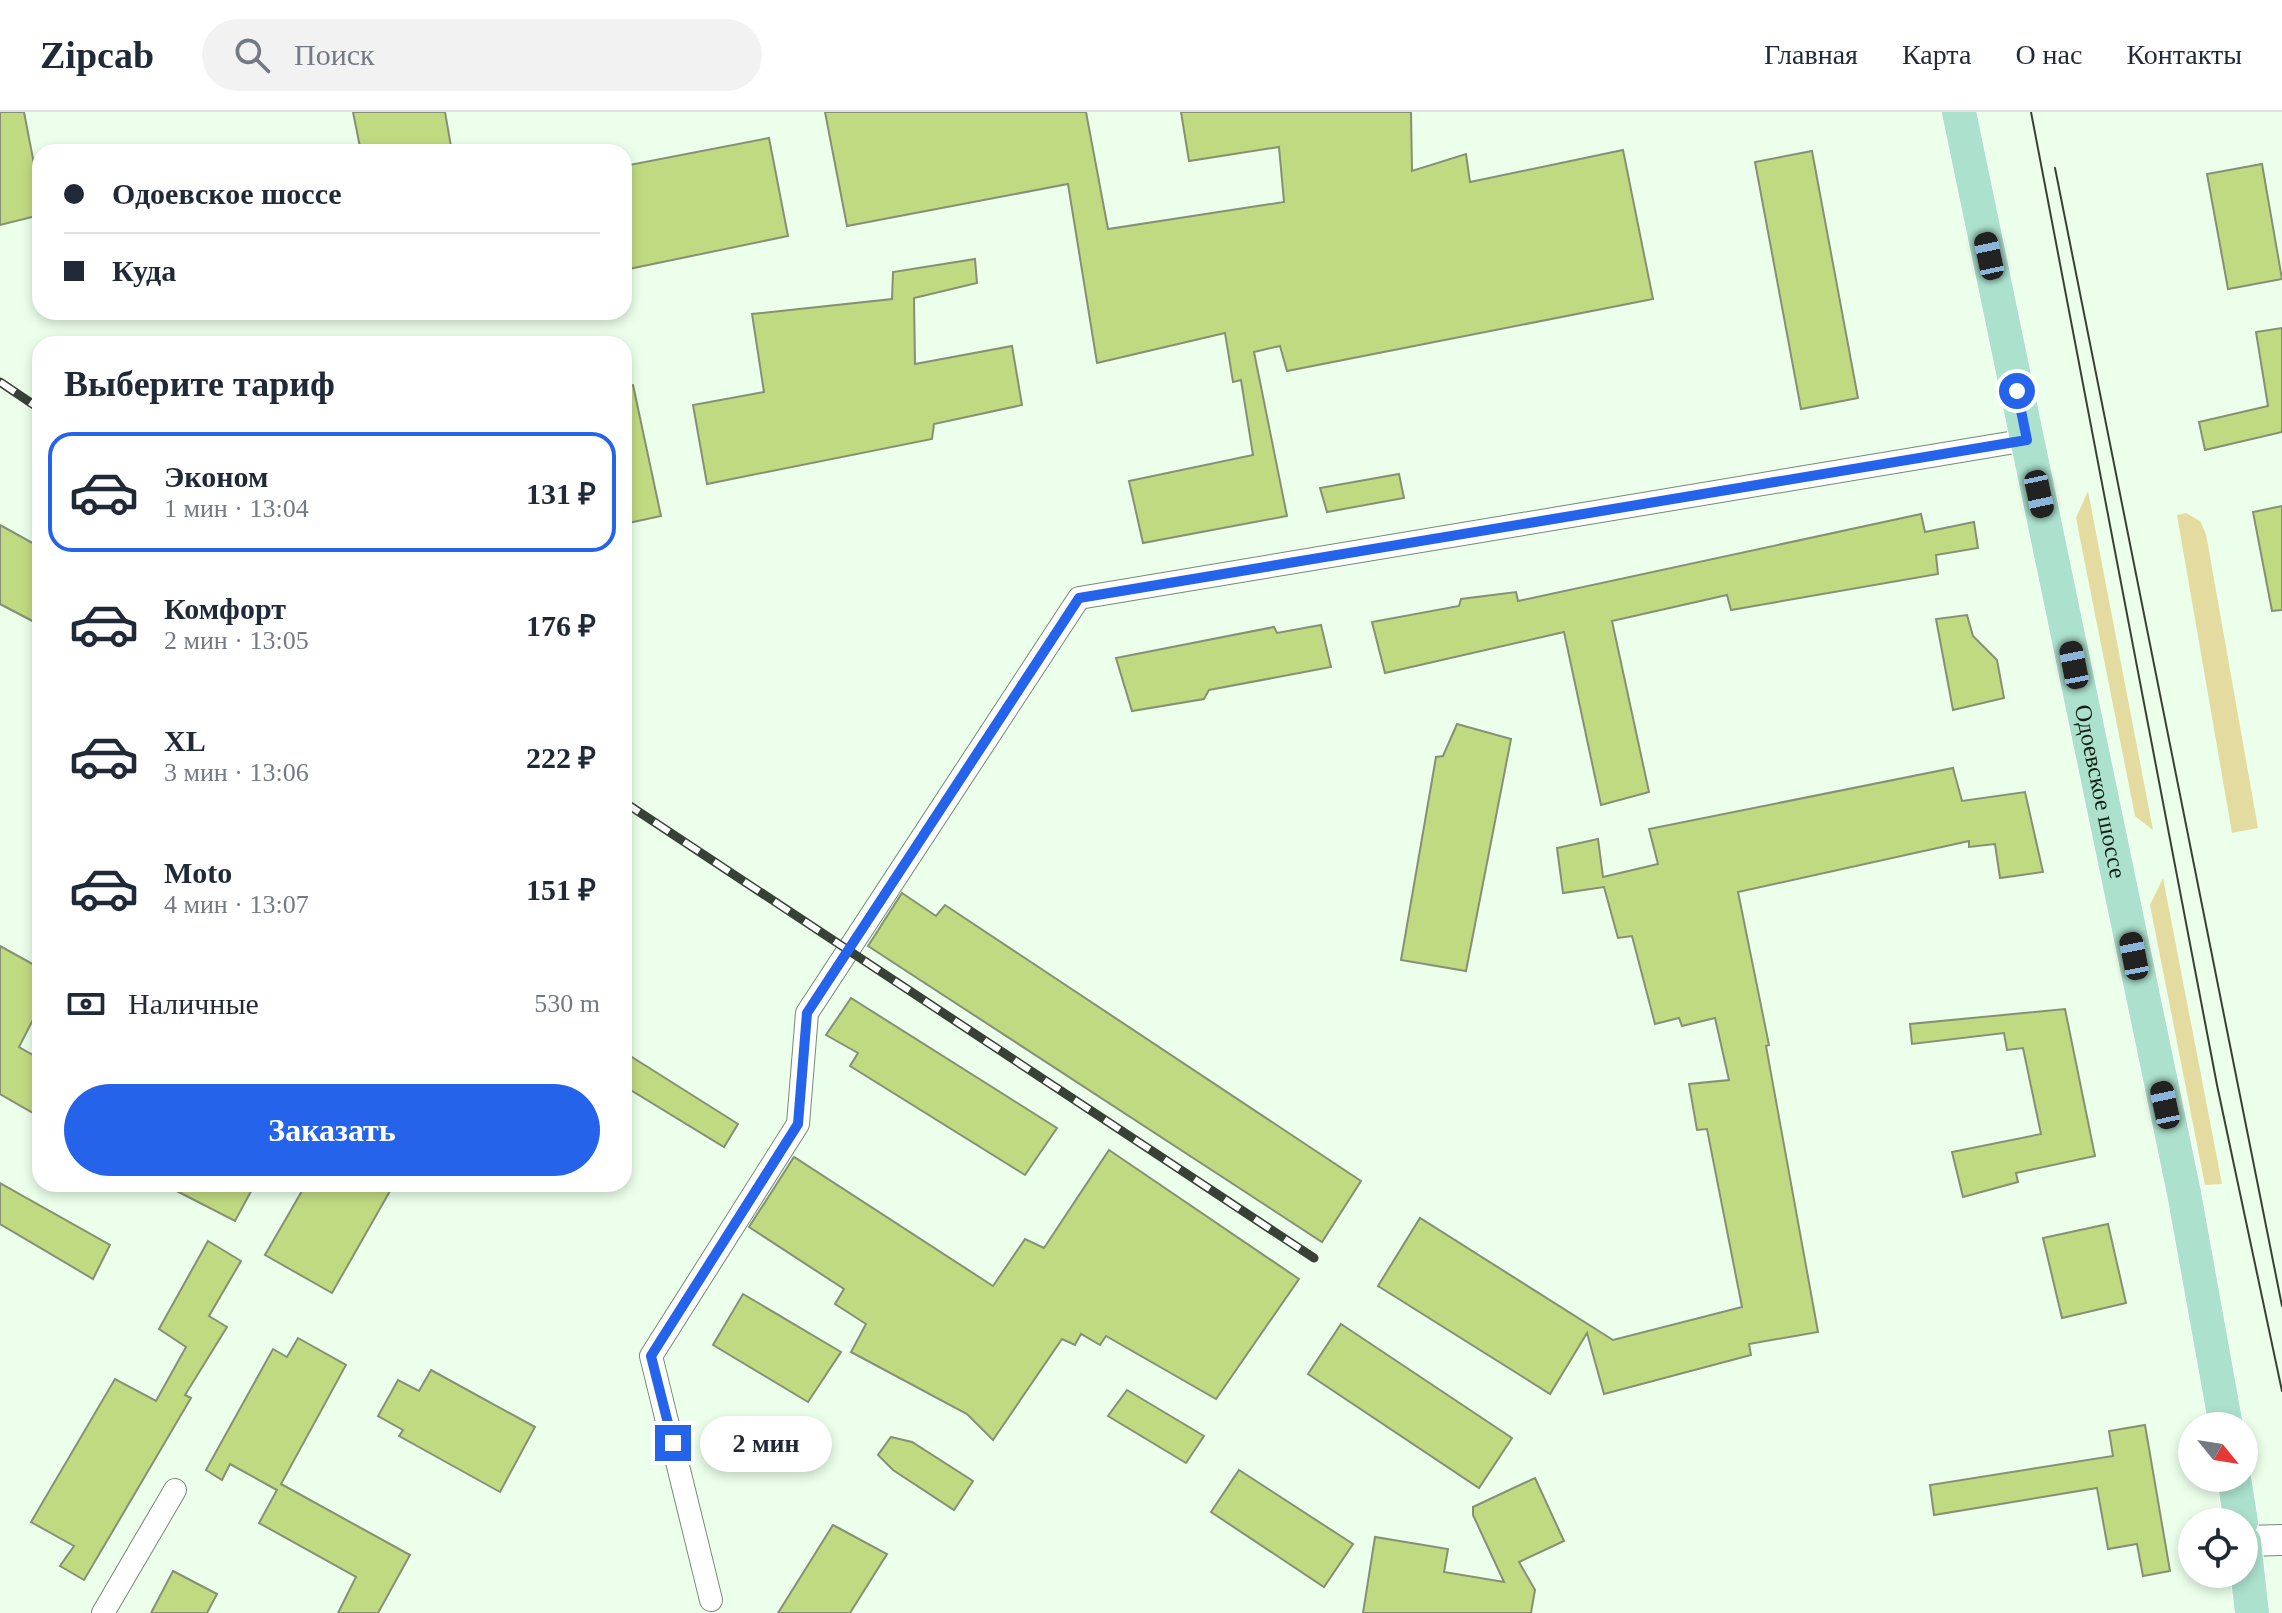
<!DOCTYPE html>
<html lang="ru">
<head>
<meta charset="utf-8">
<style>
	body { margin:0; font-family:"Times New Roman",serif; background:#f2f2f3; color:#1f2937; height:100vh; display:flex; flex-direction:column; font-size:30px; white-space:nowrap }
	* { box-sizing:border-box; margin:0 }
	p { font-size:26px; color:#747a83 }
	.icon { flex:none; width:44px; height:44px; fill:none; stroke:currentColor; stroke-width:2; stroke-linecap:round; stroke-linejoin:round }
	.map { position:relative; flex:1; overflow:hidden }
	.side { position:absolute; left:32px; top:224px; width:600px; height:856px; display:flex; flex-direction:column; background:#fff; border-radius:24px; box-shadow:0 4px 12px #0003 }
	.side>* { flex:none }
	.hud { position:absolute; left:32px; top:32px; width:600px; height:176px; border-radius:24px; box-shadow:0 4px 12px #0003; display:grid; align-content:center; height:176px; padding:0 32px; background:#fff }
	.needle { width:52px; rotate:120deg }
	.tools { position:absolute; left:2178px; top:1300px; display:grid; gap:16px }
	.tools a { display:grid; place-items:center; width:80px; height:80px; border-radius:50%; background:#fff; box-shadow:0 4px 12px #0003; font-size:40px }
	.end { position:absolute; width:36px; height:36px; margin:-18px; border:10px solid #2563eb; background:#fff; box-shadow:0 0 0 4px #fff }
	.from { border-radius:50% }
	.bubble { position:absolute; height:56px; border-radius:28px; background:#fff; box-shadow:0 4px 12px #0003; font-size:26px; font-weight:800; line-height:56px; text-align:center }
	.car { position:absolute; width:24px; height:48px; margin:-24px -12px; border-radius:10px; box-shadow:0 0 6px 2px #0007; background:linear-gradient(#222 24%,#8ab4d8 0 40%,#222 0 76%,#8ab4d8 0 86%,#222 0) }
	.hud b { display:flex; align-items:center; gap:28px; height:76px; font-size:30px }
	.hud b+b { border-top:2px solid #e0e1e3 }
	.hud i { width:20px; height:20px; background:#1f2937 }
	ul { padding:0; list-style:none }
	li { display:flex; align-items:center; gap:24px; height:120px; margin:0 16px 12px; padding:0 16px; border:4px solid transparent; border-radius:24px }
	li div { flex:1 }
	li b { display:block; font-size:30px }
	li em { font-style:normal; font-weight:800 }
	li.on { border-color:#2563eb }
	li>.icon { width:72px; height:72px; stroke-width:1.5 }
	h2 { padding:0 32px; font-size:36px; line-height:96px }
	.pay { display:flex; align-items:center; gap:20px; height:88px; padding:0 32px; font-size:30px }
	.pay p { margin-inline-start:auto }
	.cta { display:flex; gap:16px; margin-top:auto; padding:16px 32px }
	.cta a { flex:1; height:92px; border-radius:48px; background:#2563eb; color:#fff; font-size:32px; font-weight:800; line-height:92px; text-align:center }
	header { display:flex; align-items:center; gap:48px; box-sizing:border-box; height:112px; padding:0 40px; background:#fff; border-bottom:2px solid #e0e1e3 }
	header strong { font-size:38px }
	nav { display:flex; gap:44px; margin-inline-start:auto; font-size:28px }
	.search { width:560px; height:72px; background:#f2f2f3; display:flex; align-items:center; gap:20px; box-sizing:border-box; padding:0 28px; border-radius:44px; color:#747a83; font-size:30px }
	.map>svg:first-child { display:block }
	.green { fill:#e4dba1 }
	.building { fill:#c0da81; stroke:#869074; stroke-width:2 }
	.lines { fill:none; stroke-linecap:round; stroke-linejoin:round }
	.street-casing { stroke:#748a74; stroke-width:24 }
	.secondary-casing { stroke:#748a74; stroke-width:32 }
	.primary-casing { stroke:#fff; stroke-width:36 }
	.street { stroke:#fff; stroke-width:22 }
	.secondary { stroke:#fff; stroke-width:30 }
	.primary { stroke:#ace2cd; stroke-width:34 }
	.tram { stroke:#374136; stroke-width:2 }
	.rail-casing { stroke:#374136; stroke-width:9 }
	.rail { stroke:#fff; stroke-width:6; stroke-dasharray:18; stroke-linecap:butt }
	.route { stroke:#2563eb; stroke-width:10 }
	.labels { text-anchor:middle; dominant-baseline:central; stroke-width:8; stroke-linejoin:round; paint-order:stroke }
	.street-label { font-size:24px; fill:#151e15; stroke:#fff }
</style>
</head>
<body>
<header>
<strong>Zipcab</strong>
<div class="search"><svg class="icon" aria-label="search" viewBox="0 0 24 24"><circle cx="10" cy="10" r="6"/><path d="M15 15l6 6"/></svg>Поиск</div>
<nav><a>Главная</a><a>Карта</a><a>О нас</a><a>Контакты</a></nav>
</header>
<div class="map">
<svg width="2282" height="1501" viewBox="0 0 2282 1501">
	<rect width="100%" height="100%" fill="#ebffea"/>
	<g class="green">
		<polygon points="2088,379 2153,718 2135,704 2076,406"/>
		<polygon points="2186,401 2200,409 2206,422 2258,716 2232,721 2177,403"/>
		<polygon points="2163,766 2222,1072 2205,1073 2150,793"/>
	</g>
	<g class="building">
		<polygon points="0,0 24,0 40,83 40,103 0,113"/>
		<polygon points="353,0 445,0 452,40 361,40"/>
		<polygon points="825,0 1086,0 1108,117 1284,90 1279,35 1189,49 1181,0 1411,0 1412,59 1466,42 1470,70 1623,38 1653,187 1287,259 1280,234 1254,240 1287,404 1143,431 1129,369 1253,343 1241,268 1233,270 1225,221 1097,251 1068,72 847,114"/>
		<polygon points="769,26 788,124 624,158 624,54"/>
		<polygon points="1812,39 1858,286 1801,297 1755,50"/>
		<polygon points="2262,52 2282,167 2228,177 2207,62"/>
		<polygon points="975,147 977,171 914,186 915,252 1012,234 1022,293 934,312 932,327 707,372 693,293 764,280 752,202 892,187 893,160"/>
		<polygon points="2282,216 2282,320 2205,338 2199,310 2268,294 2256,220"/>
		<polygon points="633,273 661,404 624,412 624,274"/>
		<polygon points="1399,362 1404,386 1327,400 1320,376"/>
		<polygon points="2282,394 2282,498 2272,499 2253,400"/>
		<polygon points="1921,402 1925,420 1974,410 1978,436 1936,443 1938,462 1731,498 1727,483 1612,509 1649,680 1601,693 1564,520 1385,561 1372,510 1459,494 1461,487 1516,480 1518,489"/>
		<polygon points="0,413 40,435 40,513 0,492"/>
		<polygon points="1967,503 1973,524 1997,548 2004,586 1953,598 1936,507"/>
		<polygon points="1321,513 1331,555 1209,578 1204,587 1132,599 1116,546 1274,515 1277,521"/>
		<polygon points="1457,612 1511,627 1466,859 1401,848 1436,645 1443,644"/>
		<polygon points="1953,656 1962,689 2025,680 2043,760 2000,766 1995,732 1969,735 1969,729 1738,780 1769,933 1766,934 1818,1220 1749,1232 1751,1243 1604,1282 1587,1221 1550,1282 1378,1174 1420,1106 1613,1228 1742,1195 1707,1017 1697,1018 1689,972 1729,968 1715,906 1682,914 1679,906 1655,912 1632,824 1618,826 1604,775 1563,781 1557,736 1598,727 1603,765 1658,752 1649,717"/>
		<polygon points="902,781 936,804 945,793 1361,1069 1322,1130 868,834"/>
		<polygon points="0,834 40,856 40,894 19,935 40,947 40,1005 0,982"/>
		<polygon points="851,886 1057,1016 1025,1063 850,954 858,941 826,923"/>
		<polygon points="2065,897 2095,1044 2016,1061 2018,1070 1963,1085 1952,1040 2041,1022 2023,936 2007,938 2004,921 1912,932 1910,912"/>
		<polygon points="624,940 738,1012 724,1035 624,974"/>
		<polygon points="1109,1038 1299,1167 1216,1287 1106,1224 1100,1233 1081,1222 1075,1233 1062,1227 993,1328 967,1302 851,1240 866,1212 835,1192 844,1177 749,1115 794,1045 993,1174 1025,1127 1044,1136"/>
		<polygon points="0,1071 110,1133 93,1167 0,1112"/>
		<polygon points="163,1072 255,1072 235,1109"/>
		<polygon points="306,1072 394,1072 332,1181 265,1143"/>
		<polygon points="2108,1112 2126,1191 2062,1206 2043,1126"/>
		<polygon points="208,1129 241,1149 209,1204 227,1215 185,1283 191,1286 84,1468 60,1454 74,1434 31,1410 115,1267 156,1289 186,1235 159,1217"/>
		<polygon points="743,1182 841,1240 808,1290 713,1233"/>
		<polygon points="1341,1212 1512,1326 1479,1376 1308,1262"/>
		<polygon points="298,1226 346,1253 281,1372 410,1443 378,1501 338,1501 356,1465 259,1411 277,1378 230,1352 222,1368 206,1358 273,1237 287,1245"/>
		<polygon points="431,1258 535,1315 500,1380 399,1324 403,1318 378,1304 398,1268 419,1279"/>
		<polygon points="1127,1278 1204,1324 1186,1351 1108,1304"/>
		<polygon points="2145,1313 2170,1459 2143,1464 2137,1432 2108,1437 2097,1376 1934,1403 1930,1373 2113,1344 2109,1319"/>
		<polygon points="891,1325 912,1330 973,1369 954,1398 893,1358 878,1343"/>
		<polygon points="1239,1358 1353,1432 1324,1475 1211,1400"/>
		<polygon points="1535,1366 1564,1429 1519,1450 1535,1478 1531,1501 1363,1501 1375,1425 1448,1437 1444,1460 1504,1470 1473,1403 1473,1395"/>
		<polygon points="833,1413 887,1442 850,1501 778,1501"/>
		<polygon points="173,1459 217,1482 207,1501 151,1501"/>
	</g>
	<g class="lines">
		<g class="street-casing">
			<g id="street">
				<polyline points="711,1488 651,1244 798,1012 807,901 1079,486 2027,328"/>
				<polyline points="103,1501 175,1378"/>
			</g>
		</g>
		<g class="secondary-casing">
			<polyline id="secondary" points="2244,1429 2282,1428"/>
		</g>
		<g class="primary-casing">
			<g id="primary">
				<path id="s1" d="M1959 0 2184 1081 2226 1314"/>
				<polyline points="2234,1366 2241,1410"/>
				<polyline points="2244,1430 2252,1501"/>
			</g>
		</g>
		<use href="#street" class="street"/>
		<use href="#secondary" class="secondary"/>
		<use href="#primary" class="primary"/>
		<g class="tram">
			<polyline points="2031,0 2217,973 2282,1279"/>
			<polyline points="2055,56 2282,1194"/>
		</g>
		<g class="rail-casing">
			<g id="rail">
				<polyline points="0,270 40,297"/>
				<polyline points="624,690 1314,1146"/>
			</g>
		</g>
		<use href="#rail" class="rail"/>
	</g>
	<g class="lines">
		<polyline class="route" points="673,1331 651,1244 798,1012 807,901 1079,486 2027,328 2017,279"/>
	</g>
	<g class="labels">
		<g class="street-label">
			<text stroke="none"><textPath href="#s1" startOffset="694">Одоевское шоссе</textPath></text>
		</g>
	</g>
</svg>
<div class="tools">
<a><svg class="needle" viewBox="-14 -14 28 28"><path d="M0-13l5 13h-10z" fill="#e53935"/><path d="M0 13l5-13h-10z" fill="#747a83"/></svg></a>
<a><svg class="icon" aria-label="locate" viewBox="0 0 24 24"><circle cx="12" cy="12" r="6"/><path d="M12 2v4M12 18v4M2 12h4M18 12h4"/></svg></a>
</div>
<i class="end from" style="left:2017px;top:279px"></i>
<i class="end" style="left:673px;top:1331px"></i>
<div class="bubble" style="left:700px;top:1304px;width:132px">2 мин</div>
<i class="car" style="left:1989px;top:144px;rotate:348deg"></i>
<i class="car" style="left:2039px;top:382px;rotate:168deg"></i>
<i class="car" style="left:2074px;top:553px;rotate:349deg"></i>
<i class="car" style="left:2134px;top:844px;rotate:349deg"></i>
<i class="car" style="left:2165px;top:993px;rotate:348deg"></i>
<div class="hud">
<b><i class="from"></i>Одоевское шоссе</b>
<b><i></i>Куда</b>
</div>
<section class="side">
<h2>Выберите тариф</h2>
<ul>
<li class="on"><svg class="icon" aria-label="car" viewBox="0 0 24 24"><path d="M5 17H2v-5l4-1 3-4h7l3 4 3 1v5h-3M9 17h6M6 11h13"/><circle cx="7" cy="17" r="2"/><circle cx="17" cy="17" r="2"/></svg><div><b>Эконом</b><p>1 мин · 13:04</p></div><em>131 ₽</em></li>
<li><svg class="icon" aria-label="car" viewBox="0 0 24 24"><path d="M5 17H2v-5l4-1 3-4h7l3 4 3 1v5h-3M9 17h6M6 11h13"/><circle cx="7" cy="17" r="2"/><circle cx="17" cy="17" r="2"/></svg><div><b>Комфорт</b><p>2 мин · 13:05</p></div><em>176 ₽</em></li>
<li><svg class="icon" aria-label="car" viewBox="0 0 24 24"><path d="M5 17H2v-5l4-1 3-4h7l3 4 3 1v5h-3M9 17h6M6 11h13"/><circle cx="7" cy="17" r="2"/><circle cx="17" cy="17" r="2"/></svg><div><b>XL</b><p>3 мин · 13:06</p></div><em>222 ₽</em></li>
<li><svg class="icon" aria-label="car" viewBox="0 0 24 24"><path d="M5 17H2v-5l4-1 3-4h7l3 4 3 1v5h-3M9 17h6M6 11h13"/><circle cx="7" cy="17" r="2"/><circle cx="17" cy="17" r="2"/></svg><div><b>Moto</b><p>4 мин · 13:07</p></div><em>151 ₽</em></li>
</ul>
<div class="pay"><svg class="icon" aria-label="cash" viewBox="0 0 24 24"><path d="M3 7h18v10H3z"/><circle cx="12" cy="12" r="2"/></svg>Наличные<p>530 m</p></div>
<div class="cta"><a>Заказать</a></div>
</section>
</div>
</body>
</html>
